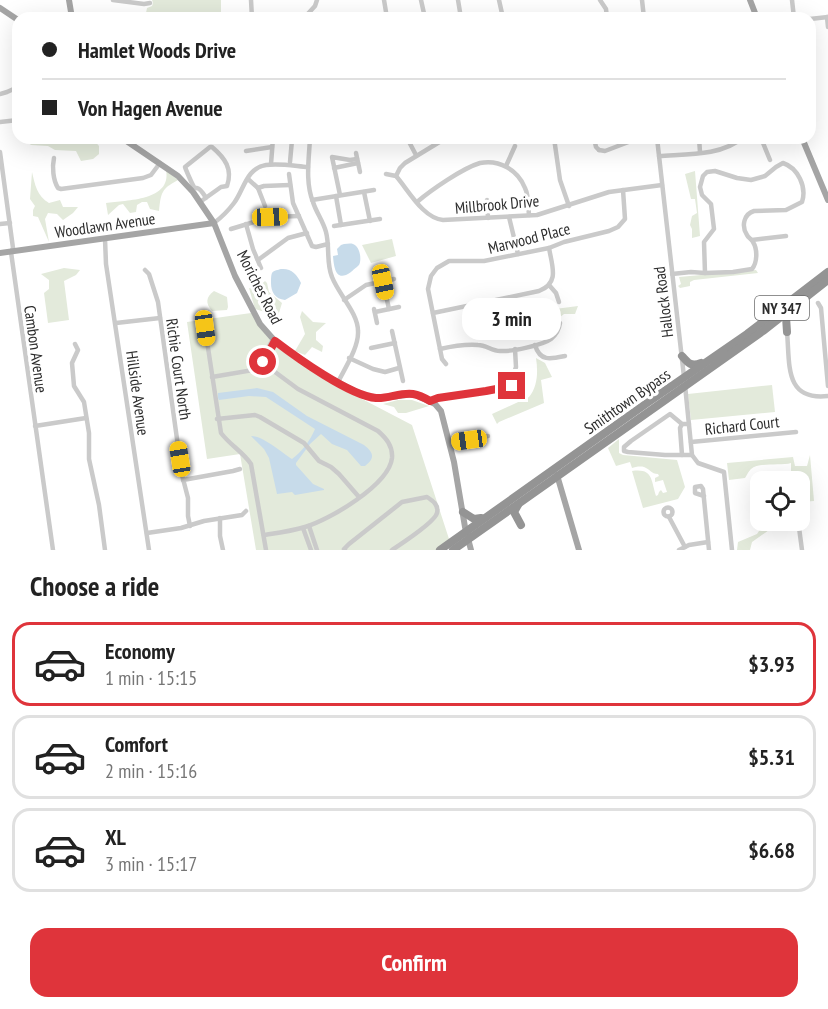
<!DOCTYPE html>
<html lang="en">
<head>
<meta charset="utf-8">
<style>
	body { margin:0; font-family:"PT Sans Narrow",sans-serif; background:#f2f2f2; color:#222; height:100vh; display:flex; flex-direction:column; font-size:22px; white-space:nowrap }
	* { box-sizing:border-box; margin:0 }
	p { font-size:20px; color:#767676 }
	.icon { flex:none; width:33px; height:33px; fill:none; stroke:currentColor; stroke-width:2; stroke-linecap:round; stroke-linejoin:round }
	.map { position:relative; height:550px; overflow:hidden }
	.details { display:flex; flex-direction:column; background:#fff; flex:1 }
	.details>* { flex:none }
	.guide { position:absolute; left:12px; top:12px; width:804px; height:132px; border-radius:18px; box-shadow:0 6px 24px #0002; display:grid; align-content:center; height:132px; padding:0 30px; background:#fff }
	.fabs { position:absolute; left:750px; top:471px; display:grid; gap:12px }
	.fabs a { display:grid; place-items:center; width:60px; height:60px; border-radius:12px; background:#fff; box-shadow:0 6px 24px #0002; font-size:30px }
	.end { position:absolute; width:27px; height:27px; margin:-14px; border:8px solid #df343b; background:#fff; box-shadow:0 0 0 3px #fff }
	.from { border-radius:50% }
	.bubble { position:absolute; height:42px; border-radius:18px; background:#fff; box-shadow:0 6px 24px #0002; font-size:20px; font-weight:800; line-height:42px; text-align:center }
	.car { position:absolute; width:18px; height:36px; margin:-18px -9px; border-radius:8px; box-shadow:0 0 4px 2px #0007; background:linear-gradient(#f5c518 24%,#345 0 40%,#f5c518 0 76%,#345 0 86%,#f5c518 0) }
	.guide b { display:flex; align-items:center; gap:21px; height:57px; font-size:22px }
	.guide b+b { border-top:2px solid #e0e0e0 }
	.guide i { width:15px; height:15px; background:#222 }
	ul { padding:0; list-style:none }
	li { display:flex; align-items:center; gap:18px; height:84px; margin:0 12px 9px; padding:0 18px; border:3px solid #e0e0e0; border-radius:18px }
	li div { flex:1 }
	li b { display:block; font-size:22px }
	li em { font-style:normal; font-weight:800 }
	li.selected { border-color:#df343b }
	li>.icon { width:54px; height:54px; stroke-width:1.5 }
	h2 { padding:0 30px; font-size:27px; line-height:72px }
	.action { display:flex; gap:12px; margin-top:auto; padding:12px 30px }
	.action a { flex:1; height:69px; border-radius:18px; background:#df343b; color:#fff; font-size:24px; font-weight:800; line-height:69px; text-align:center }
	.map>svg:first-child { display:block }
	.green { fill:#e3eadb }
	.water { fill:#c7dbea }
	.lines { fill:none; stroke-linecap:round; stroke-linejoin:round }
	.minor { stroke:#cacaca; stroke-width:4.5 }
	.major { stroke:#a5a5a5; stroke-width:6 }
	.highway { stroke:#949494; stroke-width:8 }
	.route { stroke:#df343b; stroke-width:8 }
	.labels { text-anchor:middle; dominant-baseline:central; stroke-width:6; stroke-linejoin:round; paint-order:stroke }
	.shield { fill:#fff; stroke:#6c6c6c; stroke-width:1.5 }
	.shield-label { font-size:15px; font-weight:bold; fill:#2d2d2d }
	.street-label { font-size:16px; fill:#2d2d2d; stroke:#fff }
</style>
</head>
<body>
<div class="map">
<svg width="828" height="550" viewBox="0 0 828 550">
	<rect width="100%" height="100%" fill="#fff"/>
	<g class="green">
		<polygon points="152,0 221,0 221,18 145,18 147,8 152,6 153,3"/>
		<polygon points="24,138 92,138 99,146 99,154 93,159 81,161 76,151 55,150 48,146 31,145"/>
		<path d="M166 170 178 180C161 189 161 193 159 211L150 209 147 202H142L137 205 136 212 130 213 123 204 119 205 108 215 106 203C127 200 172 201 166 170Z"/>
		<polygon points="695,171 700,236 692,238 692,229 690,225 692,216 697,213 695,199 691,199 685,174"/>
		<path d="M32 172C35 185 37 196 49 203L60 200 63 207H78L73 213 63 220 57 214 48 213 45 219 49 242 38 217 33 216V210L35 206 30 199Z"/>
		<polygon points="392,239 396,256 371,263 362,245"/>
		<polygon points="64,268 80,270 76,275 64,281 69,320 48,323 44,293 49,289 49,280 41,274"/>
		<polygon points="756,270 758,273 694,280 690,282 690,286 680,288 678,286 681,284 679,277"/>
		<polygon points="265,281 267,283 269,292 282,303 278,316 255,309 249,288 256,289"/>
		<path d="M214 291 227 297 228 307 227 310 212 311C205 303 206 297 214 291Z"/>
		<polygon points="578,306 575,314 564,314 554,322 545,320 519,325 496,328 481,335 473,337 470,327 540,311"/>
		<polygon points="302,311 313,322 326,323 316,332 316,340 323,346 322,352 312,347 305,355 295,351 305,334 300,317"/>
		<polygon points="251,313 275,346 320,377 412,425 450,542 439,550 256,550 240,454 207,459 187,322"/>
		<path d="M536 358 545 363 552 377 541 380 544 403 499 422 497 424 492 414 529 397C538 386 538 371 536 358Z"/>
		<polygon points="772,385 775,412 691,420 688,394"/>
		<polygon points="398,400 412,400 429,406 406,413 398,413 394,407 383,404"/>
		<path d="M619 439V453L623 455 677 460 685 487 678 499 643 508 632 471C653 468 651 480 656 496L658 495 659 492 661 490 663 493 667 492 663 480 655 482V478L659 476 658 474C651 474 650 469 644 467 640 466 635 467 632 468L630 462 616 466 608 448Z"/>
		<path d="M810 455 814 501 800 502V482L766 481 767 478H777L791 473V463C781 466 759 462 751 469 748 472 747 475 745 478L729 480 727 463 793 457 795 466H807Z"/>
		<polygon points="760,517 760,520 773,521 772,528 752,542 750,550 737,550 738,542 757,534 761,528 760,522"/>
	</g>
	<g class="water">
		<path d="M344 244C347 244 350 243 353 244 360 246 362 260 359 265 358 266 352 271 351 272 336 283 334 268 333 256L338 255 337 249 341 245Z"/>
		<path d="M281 269C291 268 297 274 301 283L297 293 285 300C275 299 271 292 271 283 271 280 271 275 272 273 274 270 278 270 281 269Z"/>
		<path d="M257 388 273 392 307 416 364 445C373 452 376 458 365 466H361L347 450 332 444 321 434 310 444 296 463V465L313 484 324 489V490L295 495 292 492 277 494 269 458 264 449 251 436C263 436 281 452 292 459 302 452 311 439 315 429L266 397 249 396 219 400 218 398V393Z"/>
	</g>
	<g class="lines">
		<g class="minor">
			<polyline points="113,0 144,4 150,3"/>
			<polyline points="251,0 252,18"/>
			<polyline points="384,0 387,18"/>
			<polyline points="421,0 425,18"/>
			<polyline points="458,0 461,18"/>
			<polyline points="499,0 503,18"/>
			<polyline points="600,0 606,9 607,18"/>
			<polyline points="642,0 644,18"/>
			<polyline points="792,0 794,18"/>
			<polyline points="827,17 828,27"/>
			<polyline points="304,18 315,6 317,0"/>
			<polyline points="810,19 828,17"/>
			<polyline points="0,94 7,92 18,87"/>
			<polyline points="0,122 18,120"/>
			<path d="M310 138C309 159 305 182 313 202 316 212 323 221 326 232 330 247 326 263 332 277 339 295 358 313 358 331 359 347 345 368 338 382"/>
			<polyline points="407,138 416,155"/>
			<polyline points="554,138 560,180 569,206"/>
			<polyline points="594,138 596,147 599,150"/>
			<polyline points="657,138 684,377"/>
			<polyline points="699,138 700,152"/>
			<polyline points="761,138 770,160"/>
			<polyline points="599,150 605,151 639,138"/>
			<polyline points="246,151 272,147"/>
			<polyline points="0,152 13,248 11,252 53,550"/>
			<polyline points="356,153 360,172"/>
			<path d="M659 156C685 154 722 156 742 138"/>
			<path d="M54 158C52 167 53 180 58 188L61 189 143 178 151 175 160 163"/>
			<polyline points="290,162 292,140 290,138"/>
			<path d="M783 163C798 168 807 187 802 202L786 210 754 211C744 214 741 226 747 235 748 238 752 239 753 242 758 250 757 263 752 269L733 272 705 273 704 242 714 229 711 204 702 195 700 187 703 176 707 172 715 171 737 178 751 180 765 176 776 167Z"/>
			<polyline points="271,164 273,138"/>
			<polyline points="506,166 515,146"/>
			<polyline points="334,168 358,163"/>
			<polyline points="289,174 293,203 312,246 316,247 328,244"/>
			<path d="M386 174 396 176C409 191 423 218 443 220L537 215 609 192 662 185"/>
			<polyline points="396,176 400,168 405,163 446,138"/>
			<polyline points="248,179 258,188 265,206"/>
			<polyline points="258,188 264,186 290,185"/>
			<polyline points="364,192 370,221"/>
			<polyline points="340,195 332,157 350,160 357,159"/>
			<polyline points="336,196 341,225"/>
			<polyline points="312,200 374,190"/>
			<polyline points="487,200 488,218"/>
			<path d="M200 202 221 187 227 186C233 169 225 158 212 147H210L185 167C186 170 192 184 194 187 195 188 198 188 199 189 201 190 205 196 206 198"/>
			<path d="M417 202C431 190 463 168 480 163 499 159 518 170 525 188 529 196 528 206 529 215"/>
			<polyline points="509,217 518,254"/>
			<path d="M214 223C222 217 228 211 234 203 244 190 246 168 266 165 279 163 295 166 308 167"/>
			<polyline points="0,224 10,223"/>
			<polyline points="246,224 253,249 261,268"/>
			<polyline points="334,226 380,219"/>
			<polyline points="231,229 270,217 299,216"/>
			<polyline points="105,239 106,264 149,550"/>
			<polyline points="752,240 786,236"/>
			<polyline points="258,260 288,238 307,233"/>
			<polyline points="145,270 149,274 158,302 182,475 188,498 188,516 190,526"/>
			<polyline points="672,274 691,272 705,273"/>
			<polyline points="383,282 389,309"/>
			<polyline points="549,285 556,293 559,302"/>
			<polyline points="344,300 366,285 394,279"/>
			<polyline points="818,303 821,308 828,386"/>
			<polyline points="374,309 377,323"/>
			<polyline points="375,312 399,307"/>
			<path d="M433 313 539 291C560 283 552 266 549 248"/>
			<polyline points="116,323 160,318"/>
			<path d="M207 325 205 328 221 433C230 445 243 452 251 464L266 550"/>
			<polyline points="392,331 403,381"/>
			<path d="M787 332C790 364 784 401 828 396"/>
			<polyline points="75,344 78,350 72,363 74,386 84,402 89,433 89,459 99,505 105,550"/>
			<path d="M535 345C540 362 551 359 565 356"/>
			<polyline points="371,348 395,343"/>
			<path d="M440 349C453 346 465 344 478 345 486 345 492 351 500 351 511 352 543 345 551 339 556 335 559 330 560 323"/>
			<polyline points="349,358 373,369 385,372 399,368"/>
			<polyline points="446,364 442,359 428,289 431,276 437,268 449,261 484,261 549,248 564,242 609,231 618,227 625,219 623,190"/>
			<polyline points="263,367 265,353 273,339"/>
			<polyline points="514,373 516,367 515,349"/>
			<path d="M212 377 265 368 275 372 298 389 378 431C386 438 393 446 392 458 389 485 329 520 305 527 292 531 277 533 264 535"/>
			<polyline points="685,385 692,455 698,463 724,472 732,550"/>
			<polyline points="430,401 437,398 486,391 512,385"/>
			<polyline points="217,419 255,415 260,417 304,443 319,461 331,467 339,474 359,497"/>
			<polyline points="682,424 680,428 682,455"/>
			<polyline points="689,424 682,424 670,414 631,441 624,447 624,451 628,452 665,455 692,455"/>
			<polyline points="35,426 86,418"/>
			<polyline points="449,442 488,436"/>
			<polyline points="691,442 796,432"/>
			<polyline points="183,480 233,471 240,469"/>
			<polyline points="704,496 695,493 695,487 701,486 703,489 709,550"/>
			<circle cx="668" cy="512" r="4.5"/>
			<polyline points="669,517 685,547"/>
			<polyline points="220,518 220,536 223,550"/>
			<polyline points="798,520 802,550"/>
			<polyline points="309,526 317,550"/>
			<polyline points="303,528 311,550"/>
			<polyline points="147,533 181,528 204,521 242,515 246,511"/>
			<path d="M345 550 344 549 349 544 402 502 427 497C433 501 439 505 437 513 435 522 401 544 392 550"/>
			<polyline points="679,550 689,545 708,542"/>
		</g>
		<g class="major">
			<polyline points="69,0 72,18"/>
			<polyline points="750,0 757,18"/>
			<polyline points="0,8 18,20"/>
			<polyline points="122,138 178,176 193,192 214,223 235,276 260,324 275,341 322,374 364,396 384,398 413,394 435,404 441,411 454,462 465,527 471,550"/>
			<polyline points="802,138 828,200"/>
			<polyline points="0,253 214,223"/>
			<polyline points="557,475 579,550"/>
		</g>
		<g class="highway">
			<polyline points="787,332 786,317 790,311"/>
			<path d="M682 356C688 363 691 367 701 363"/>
			<polyline points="518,505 514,512 521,525"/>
			<polyline points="463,512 474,519 481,518"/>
			<polyline points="440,550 647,403 747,334 828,272"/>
			<polyline points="453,550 763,331 828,280"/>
		</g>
	</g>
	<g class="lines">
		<path class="route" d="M263 362 262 367 265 368 268 354 275 341C296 357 350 396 376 398 388 399 401 392 413 394 419 395 425 398 430 401L438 398 486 391 512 386"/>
	</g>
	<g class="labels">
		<rect class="shield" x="755" y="296" width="54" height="24" rx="4.5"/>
		<g class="shield-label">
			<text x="782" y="308">NY 347</text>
		</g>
		<g class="street-label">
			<text transform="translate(497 204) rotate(-5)">Millbrook Drive</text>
			<text transform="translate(105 225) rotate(-8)">Woodlawn Avenue</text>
			<text transform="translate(529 238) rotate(-14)">Marwood Place</text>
			<text transform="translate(260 287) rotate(63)">Moriches Road</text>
			<text transform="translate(663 302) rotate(-97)">Hallock Road</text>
			<text transform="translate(36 349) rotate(82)">Cambon Avenue</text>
			<text transform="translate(179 369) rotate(82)">Richie Court North</text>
			<text transform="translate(138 393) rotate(82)">Hillside Avenue</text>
			<text transform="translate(627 401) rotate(-35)">Smithtown Bypass</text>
			<text transform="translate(742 425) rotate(-6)">Richard Court</text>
		</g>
	</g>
</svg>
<div class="fabs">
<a><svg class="icon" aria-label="locate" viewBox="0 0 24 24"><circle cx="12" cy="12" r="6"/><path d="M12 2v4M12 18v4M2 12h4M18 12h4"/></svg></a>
</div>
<i class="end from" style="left:263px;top:362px"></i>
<i class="end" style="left:512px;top:386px"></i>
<div class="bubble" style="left:462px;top:298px;width:99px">3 min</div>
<i class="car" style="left:270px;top:217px;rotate:88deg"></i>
<i class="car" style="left:383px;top:282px;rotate:168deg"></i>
<i class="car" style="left:205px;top:328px;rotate:172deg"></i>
<i class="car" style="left:469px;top:440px;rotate:262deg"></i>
<i class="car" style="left:180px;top:459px;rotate:351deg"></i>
<div class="guide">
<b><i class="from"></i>Hamlet Woods Drive</b>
<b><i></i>Von Hagen Avenue</b>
</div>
</div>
<section class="details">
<h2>Choose a ride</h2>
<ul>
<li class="selected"><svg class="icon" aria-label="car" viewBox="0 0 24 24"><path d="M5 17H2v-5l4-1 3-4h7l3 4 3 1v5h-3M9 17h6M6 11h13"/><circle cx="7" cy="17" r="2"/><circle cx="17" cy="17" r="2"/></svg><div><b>Economy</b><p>1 min · 15:15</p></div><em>$3.93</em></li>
<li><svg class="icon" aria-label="car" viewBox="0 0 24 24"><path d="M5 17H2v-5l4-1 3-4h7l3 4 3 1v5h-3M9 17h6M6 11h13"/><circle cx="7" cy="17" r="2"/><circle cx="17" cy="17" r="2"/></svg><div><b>Comfort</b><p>2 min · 15:16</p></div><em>$5.31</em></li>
<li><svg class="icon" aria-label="car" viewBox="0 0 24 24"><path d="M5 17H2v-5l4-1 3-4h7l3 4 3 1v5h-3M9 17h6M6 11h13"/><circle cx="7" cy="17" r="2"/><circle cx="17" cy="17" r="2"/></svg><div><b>XL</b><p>3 min · 15:17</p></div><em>$6.68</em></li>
</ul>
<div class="action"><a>Confirm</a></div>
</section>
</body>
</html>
